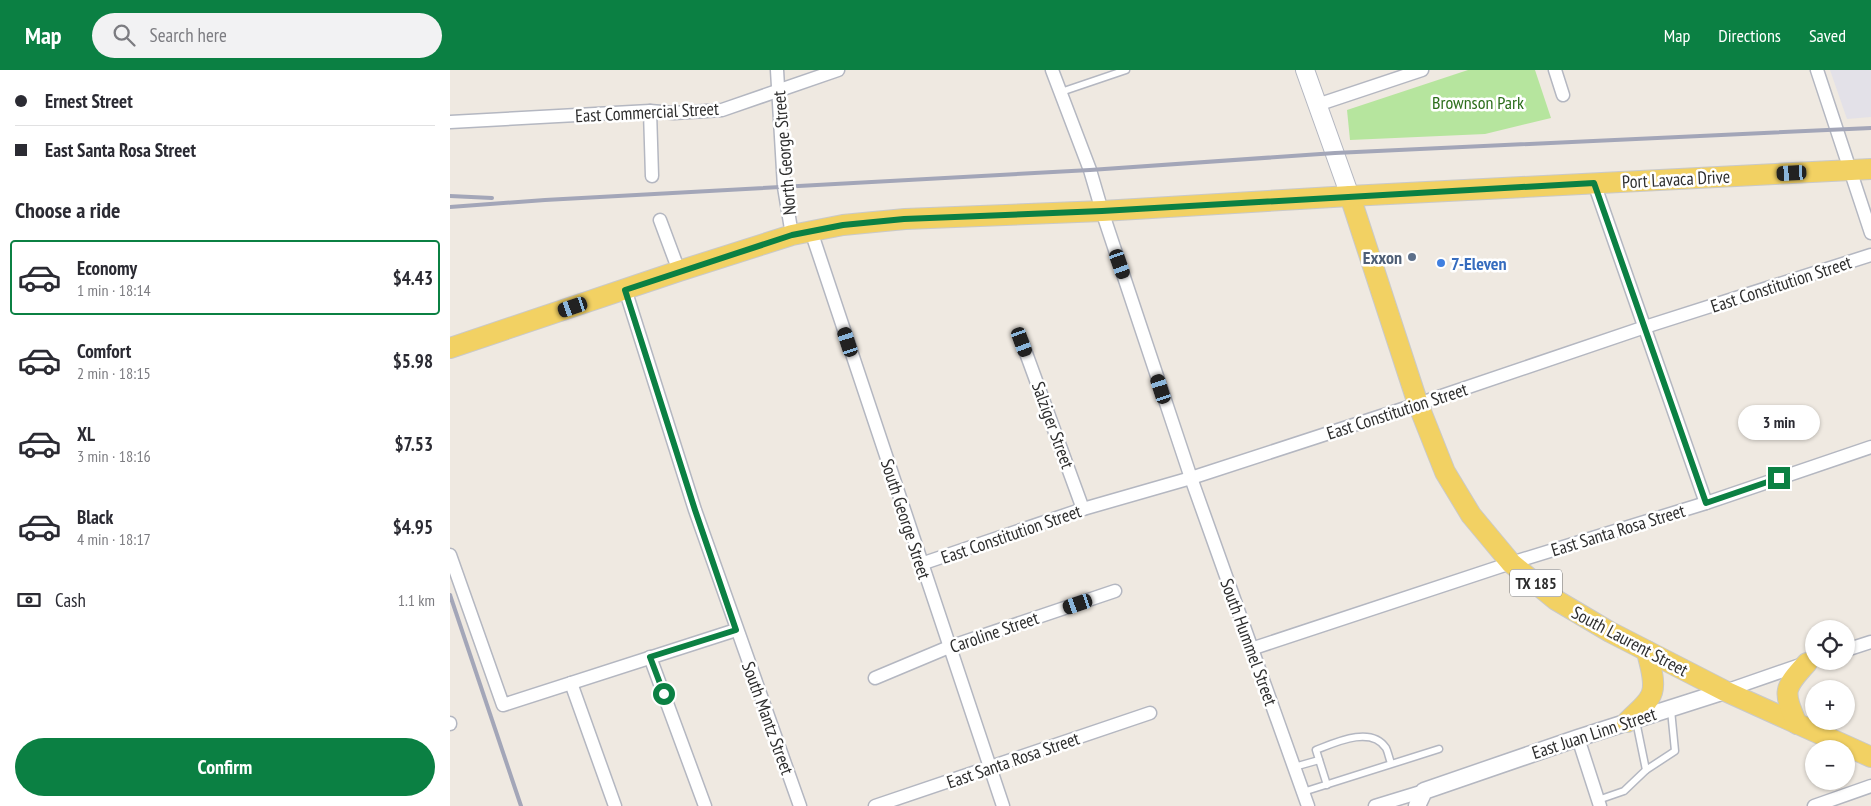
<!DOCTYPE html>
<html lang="en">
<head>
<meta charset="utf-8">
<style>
	body { margin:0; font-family:"PT Sans Narrow",sans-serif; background:#f2f2f3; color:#2b2b33; height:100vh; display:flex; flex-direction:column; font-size:19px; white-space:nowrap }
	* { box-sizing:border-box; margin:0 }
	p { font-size:16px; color:#7c7c81 }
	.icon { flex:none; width:28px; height:28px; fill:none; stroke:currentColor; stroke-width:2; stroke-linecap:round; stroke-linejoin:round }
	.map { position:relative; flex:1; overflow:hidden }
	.details { display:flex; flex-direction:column; background:#fff; width:450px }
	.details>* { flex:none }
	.hud { display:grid; align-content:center; height:110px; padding:0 15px; background:#fff }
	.controls { position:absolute; left:1355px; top:550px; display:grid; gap:10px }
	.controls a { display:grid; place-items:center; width:50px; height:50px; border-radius:50%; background:#fff; box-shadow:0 1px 4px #0004; font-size:25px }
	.end { position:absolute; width:22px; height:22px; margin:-11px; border:6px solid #0b8043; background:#fff; box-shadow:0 0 0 2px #fff }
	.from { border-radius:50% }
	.bubble { position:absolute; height:35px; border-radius:18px; background:#fff; box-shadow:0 1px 4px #0004; font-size:16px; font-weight:700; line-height:35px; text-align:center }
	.car { position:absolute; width:15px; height:30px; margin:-15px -8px; border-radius:6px; box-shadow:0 0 4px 1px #0007; background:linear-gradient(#222 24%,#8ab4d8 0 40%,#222 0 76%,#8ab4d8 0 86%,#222 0) }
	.hud b { display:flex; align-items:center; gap:18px; height:48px; font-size:19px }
	.hud b+b { border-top:1px solid #e1e1e2 }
	.hud i { width:12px; height:12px; background:#2b2b33 }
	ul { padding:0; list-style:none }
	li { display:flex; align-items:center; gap:15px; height:75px; margin:0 10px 8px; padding:0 5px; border:2px solid transparent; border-radius:5px }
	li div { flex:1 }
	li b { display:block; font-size:19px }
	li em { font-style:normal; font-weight:700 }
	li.on { border-color:#0b8043 }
	li>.icon { width:45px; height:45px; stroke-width:1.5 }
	h2 { padding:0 15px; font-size:22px; line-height:60px }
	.pay { display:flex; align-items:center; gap:12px; height:55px; padding:0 15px; font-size:19px }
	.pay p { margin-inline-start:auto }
	.button { display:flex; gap:10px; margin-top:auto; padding:10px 15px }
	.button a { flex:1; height:58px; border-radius:30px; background:#0b8043; color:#fff; font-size:20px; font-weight:700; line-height:58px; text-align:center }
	header { display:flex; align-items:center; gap:30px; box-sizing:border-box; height:70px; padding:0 25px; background:#0b8043; color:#fff }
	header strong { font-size:24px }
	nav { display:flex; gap:28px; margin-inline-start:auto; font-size:18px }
	.search { width:350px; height:45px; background:#f2f2f3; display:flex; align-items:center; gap:12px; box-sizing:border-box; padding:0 18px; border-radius:28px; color:#7c7c81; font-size:19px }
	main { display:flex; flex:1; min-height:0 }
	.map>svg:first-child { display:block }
	.industrial { fill:#e3e1e8 }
	.green { fill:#b6e59e }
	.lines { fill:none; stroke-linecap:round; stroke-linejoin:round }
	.service-casing { stroke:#b4b7c1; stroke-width:9 }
	.minor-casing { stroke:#b4b7c1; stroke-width:15 }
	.tertiary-casing { stroke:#b4b7c1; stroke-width:19 }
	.secondary-casing { stroke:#b4b7c1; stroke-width:20 }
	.primary-casing { stroke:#c9c9c9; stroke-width:22 }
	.service { stroke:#fff; stroke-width:6 }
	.minor { stroke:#fff; stroke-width:12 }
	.tertiary { stroke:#fff; stroke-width:16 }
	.secondary { stroke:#fff; stroke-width:18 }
	.primary { stroke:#f2d163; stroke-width:20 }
	.rail { stroke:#a3a6b8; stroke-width:4 }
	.route { stroke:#0b8043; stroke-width:6 }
	.service-dot { fill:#5c6f8a; stroke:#fff; stroke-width:2 }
	.shop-dot { fill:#3f7fe0; stroke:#fff; stroke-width:2 }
	.labels { text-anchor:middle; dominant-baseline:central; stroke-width:5; stroke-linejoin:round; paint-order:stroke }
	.shield { fill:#fff; stroke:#6d6d6d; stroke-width:1 }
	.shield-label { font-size:16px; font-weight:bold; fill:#2e2e2e }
	.park-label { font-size:18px; fill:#2c6e1b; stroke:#fff }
	.street-label { font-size:18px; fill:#2e2e2e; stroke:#fff }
	.service-label { font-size:18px; font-weight:bold; fill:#4e5e75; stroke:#fff; text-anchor:end }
	.shop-label { font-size:18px; font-weight:bold; fill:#366cbe; stroke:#fff; text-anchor:start }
</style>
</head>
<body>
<header>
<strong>Map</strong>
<div class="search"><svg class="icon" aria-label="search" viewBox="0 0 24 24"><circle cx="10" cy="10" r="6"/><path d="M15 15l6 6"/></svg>Search here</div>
<nav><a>Map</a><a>Directions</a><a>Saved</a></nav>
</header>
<main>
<section class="details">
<div class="hud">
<b><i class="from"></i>Ernest Street</b>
<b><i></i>East Santa Rosa Street</b>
</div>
<h2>Choose a ride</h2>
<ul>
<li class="on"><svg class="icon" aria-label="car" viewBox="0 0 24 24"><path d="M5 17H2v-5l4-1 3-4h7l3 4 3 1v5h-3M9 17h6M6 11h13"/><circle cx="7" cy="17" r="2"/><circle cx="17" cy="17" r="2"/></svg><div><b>Economy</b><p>1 min · 18:14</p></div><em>$4.43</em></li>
<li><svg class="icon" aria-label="car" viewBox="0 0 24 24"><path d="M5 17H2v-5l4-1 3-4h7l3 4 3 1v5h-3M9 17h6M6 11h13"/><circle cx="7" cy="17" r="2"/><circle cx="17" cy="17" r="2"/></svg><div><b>Comfort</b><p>2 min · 18:15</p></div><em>$5.98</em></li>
<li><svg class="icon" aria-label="car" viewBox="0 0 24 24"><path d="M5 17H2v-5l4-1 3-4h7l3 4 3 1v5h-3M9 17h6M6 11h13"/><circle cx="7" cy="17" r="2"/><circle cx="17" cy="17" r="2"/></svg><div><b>XL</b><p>3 min · 18:16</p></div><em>$7.53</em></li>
<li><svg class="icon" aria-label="car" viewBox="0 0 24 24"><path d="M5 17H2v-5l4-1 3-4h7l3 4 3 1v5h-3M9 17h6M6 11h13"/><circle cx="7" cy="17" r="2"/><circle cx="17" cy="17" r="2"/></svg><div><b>Black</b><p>4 min · 18:17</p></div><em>$4.95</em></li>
</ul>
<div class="pay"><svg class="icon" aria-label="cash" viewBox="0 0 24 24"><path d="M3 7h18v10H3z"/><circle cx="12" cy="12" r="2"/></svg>Cash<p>1.1 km</p></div>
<div class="button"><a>Confirm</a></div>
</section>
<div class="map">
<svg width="1421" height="736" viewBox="0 0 1421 736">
	<rect width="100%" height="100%" fill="#efe9e1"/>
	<polygon class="industrial" points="1380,0 1421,0 1421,47 1397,49"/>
	<polygon class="green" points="1018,0 1085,0 1101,48 1035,64 900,70 897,40"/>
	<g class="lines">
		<g class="service-casing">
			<g id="service">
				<polyline points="611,22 676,0"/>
				<polyline points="844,697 869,690"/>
				<polyline points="1196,700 1225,681 1221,640"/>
				<path d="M877 715 866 680C884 673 921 655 936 678 938 682 939 688 941 693"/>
				<polyline points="853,722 989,679"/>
				<polyline points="1148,730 1174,721 1196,700 1186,651"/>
			</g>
		</g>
		<g class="minor-casing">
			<g id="minor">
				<polyline points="327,0 334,117 342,165"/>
				<polyline points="602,0 640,100 652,141 741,408 858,736"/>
				<polyline points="1105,0 1113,25"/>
				<polyline points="1367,0 1421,163"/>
				<polyline points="867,35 972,0"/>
				<polyline points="200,41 202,106"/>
				<polyline points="0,52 200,41 224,43 272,40 388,0"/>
				<polyline points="1144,113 1256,433"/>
				<polyline points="210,150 229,201"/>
				<polyline points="361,161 553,736"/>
				<polyline points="175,219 245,440 350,736"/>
				<polyline points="572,272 633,439"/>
				<polyline points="0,485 53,635 286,560"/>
				<polyline points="471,494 633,439 741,408 968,334 1195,257 1421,185"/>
				<polyline points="801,579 1061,493 1256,433 1421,377"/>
				<polyline points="1396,580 1421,572"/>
				<polyline points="200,587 255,736"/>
				<polyline points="425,608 499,577 665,521"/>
				<polyline points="121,613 165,736"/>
				<polyline points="1275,621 1353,594"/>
				<polyline points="0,654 0,653"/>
				<polyline points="1128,668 1150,736"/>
				<polyline points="425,736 700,643"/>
				<polyline points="925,736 974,721"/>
				<polyline points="1364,736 1421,716"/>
			</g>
		</g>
		<g class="tertiary-casing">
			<polyline id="tertiary" points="967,736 974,721 1128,668 1275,621"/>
		</g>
		<g class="secondary-casing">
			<polyline id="secondary" points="855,0 900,126"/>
		</g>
		<g class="primary-casing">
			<g id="primary">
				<polyline points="900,126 968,334 995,402 1021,445 1061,493 1106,530 1160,562 1275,621 1421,687"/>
				<polyline points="0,278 229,201 342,165 393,155 455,149 652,141 900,126 1421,99"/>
				<path d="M1177 652C1184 644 1197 635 1201 625 1207 612 1199 594 1197 581"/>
				<path d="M1347 654C1333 621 1333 619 1357 593"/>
			</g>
		</g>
		<use href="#service" class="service"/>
		<use href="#minor" class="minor"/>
		<use href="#tertiary" class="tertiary"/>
		<use href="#secondary" class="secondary"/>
		<use href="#primary" class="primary"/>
		<g class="rail">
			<polyline points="0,126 42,128"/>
			<polyline points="0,137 95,130 640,100 885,83 1421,58"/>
			<polyline points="0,525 71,736"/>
		</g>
	</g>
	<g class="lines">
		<polyline class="route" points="214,624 200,587 286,560 245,440 175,220 342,165 393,155 454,149 652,141 1144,113 1256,433 1329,408"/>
	</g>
	<circle class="service-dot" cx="962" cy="187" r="5"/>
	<circle class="shop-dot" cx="991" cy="193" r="5"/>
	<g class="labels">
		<rect class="shield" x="1060" y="499.5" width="52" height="27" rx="4"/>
		<g class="shield-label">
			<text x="1086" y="513">TX 185</text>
		</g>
		<g class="park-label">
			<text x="1028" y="32">Brownson Park</text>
		</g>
		<g class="street-label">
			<text transform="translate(197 42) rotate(-3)">East Commercial Street</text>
			<text transform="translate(334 83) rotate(-95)">North George Street</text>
			<text transform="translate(1226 109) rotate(-3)">Port Lavaca Drive</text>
			<text transform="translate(1331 214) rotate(-18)">East Constitution Street</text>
			<text transform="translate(947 341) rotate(-18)">East Constitution Street</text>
			<text transform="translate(603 355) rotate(70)">Salziger Street</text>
			<text transform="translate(456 449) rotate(72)">South George Street</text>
			<text transform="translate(1168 460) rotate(-17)">East Santa Rosa Street</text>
			<text transform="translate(561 464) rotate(-19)">East Constitution Street</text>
			<text transform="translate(544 562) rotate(-19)">Caroline Street</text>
			<text transform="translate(1180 571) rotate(28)">South Laurent Street</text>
			<text transform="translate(799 572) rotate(70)">South Hummel Street</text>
			<text transform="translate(318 648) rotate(70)">South Mantz Street</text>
			<text transform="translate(1144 663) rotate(-18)">East Juan Linn Street</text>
			<text transform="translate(563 690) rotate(-19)">East Santa Rosa Street</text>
		</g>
		<g class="service-label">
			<text x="952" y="187">Exxon</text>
		</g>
		<g class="shop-label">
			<text x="1001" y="193">7-Eleven</text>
		</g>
	</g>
</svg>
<div class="controls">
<a><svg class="icon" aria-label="locate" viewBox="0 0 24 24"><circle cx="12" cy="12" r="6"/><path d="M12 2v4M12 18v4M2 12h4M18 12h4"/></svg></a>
<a>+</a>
<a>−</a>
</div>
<i class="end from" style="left:214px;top:624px"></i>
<i class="end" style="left:1329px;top:408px"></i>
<div class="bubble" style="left:1288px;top:335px;width:82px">3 min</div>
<i class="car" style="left:1342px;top:103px;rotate:267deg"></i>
<i class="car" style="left:670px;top:194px;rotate:161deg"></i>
<i class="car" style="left:123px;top:237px;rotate:251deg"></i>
<i class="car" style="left:398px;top:272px;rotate:342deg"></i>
<i class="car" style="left:572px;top:272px;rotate:160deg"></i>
<i class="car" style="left:711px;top:319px;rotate:342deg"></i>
<i class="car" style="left:628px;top:534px;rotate:251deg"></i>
</div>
</main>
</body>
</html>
